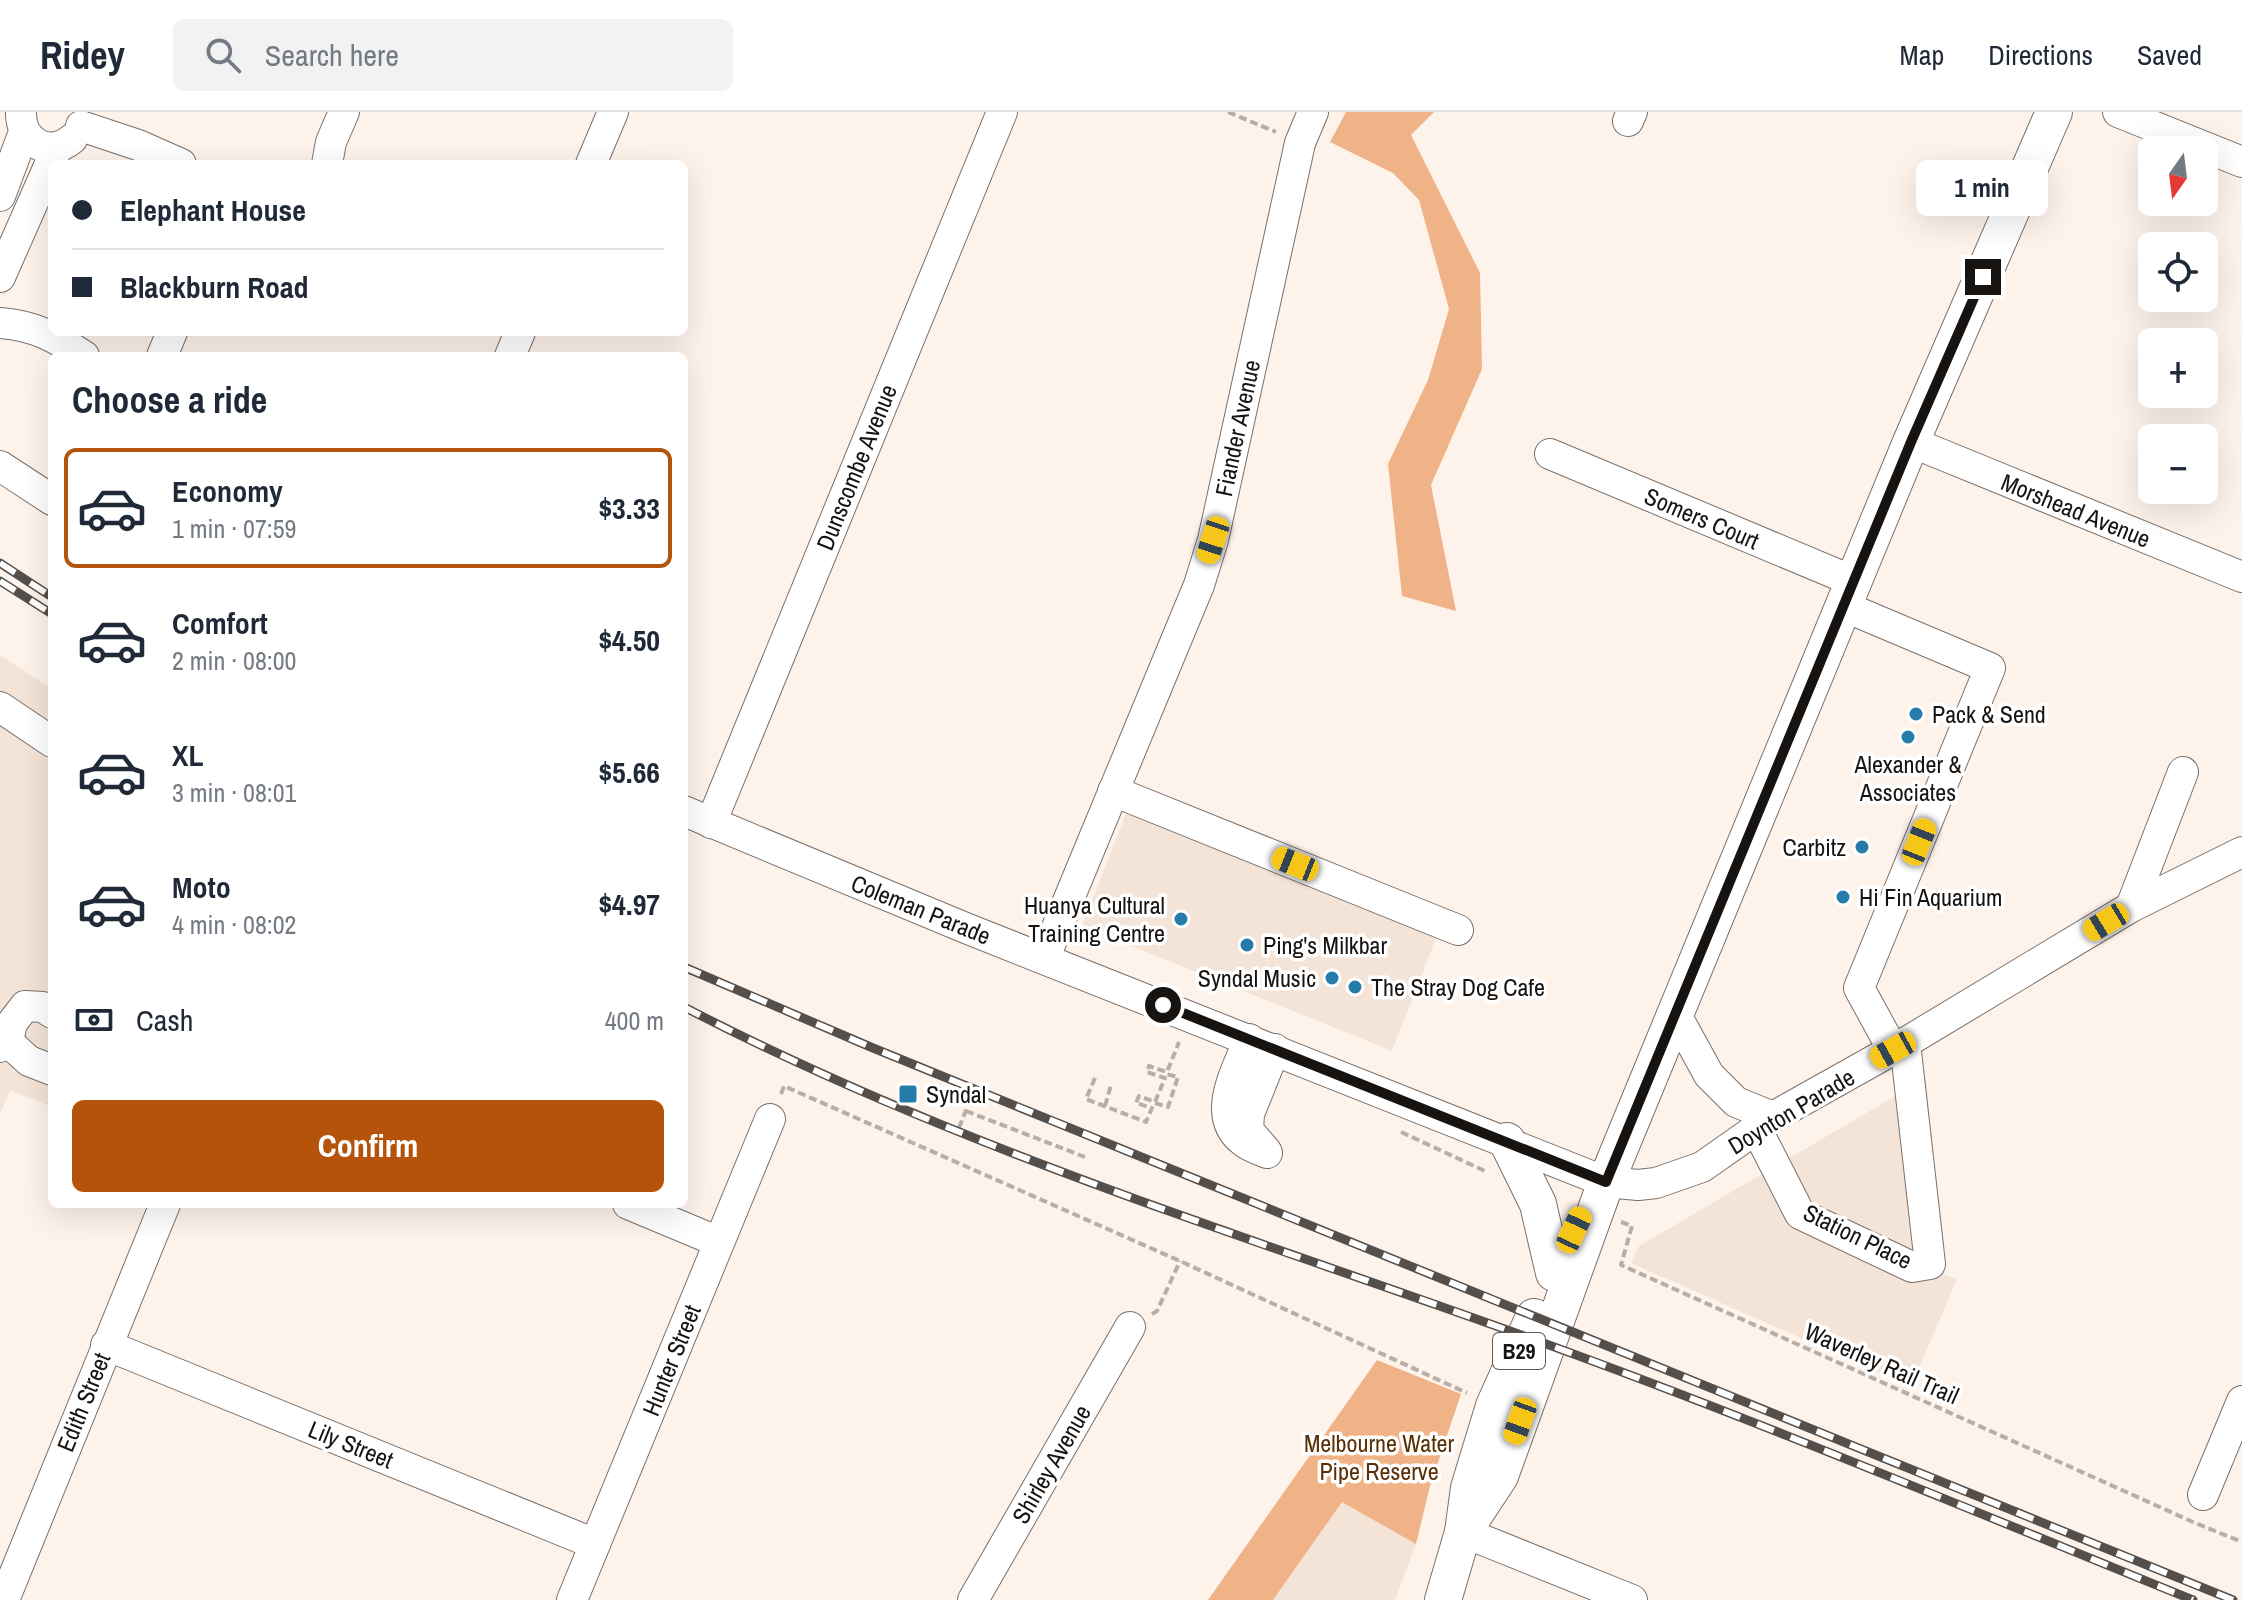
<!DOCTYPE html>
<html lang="en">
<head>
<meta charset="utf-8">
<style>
	body { margin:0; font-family:"Archivo Narrow",sans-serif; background:#f2f2f3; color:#1f2937; height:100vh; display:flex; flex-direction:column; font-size:30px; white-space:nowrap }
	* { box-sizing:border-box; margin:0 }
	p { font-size:26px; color:#747a83 }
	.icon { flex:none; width:44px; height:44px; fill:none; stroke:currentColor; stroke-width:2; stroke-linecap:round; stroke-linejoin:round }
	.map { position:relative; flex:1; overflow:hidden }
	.drawer { position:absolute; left:48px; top:240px; width:640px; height:856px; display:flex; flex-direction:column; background:#fff; border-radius:12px; box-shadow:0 8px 32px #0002 }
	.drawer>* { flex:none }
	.top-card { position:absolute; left:48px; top:48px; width:640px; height:176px; border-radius:12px; box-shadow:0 8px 32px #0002; display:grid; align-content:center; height:176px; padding:0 24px; background:#fff }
	.needle { width:52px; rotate:194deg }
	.controls { position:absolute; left:2138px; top:24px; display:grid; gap:16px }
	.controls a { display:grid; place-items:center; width:80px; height:80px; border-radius:12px; background:#fff; box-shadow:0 8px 32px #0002; font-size:40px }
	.end { position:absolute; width:36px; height:36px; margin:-18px; border:10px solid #171311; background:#fff; box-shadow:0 0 0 4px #fff }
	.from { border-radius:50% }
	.bubble { position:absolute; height:56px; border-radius:12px; background:#fff; box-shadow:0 8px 32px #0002; font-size:26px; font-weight:700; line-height:56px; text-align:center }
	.car { position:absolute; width:24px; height:48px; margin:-24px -12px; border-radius:10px; box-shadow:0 0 6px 2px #0007; background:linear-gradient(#f5c518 24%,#345 0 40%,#f5c518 0 76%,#345 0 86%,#f5c518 0) }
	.top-card b { display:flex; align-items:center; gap:28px; height:76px; font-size:30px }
	.top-card b+b { border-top:2px solid #e0e1e3 }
	.top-card i { width:20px; height:20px; background:#1f2937 }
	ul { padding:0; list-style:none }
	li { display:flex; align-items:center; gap:24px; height:120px; margin:0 16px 12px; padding:0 8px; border:4px solid transparent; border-radius:12px }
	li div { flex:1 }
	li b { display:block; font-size:30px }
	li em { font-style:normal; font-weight:700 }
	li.on { border-color:#b45309 }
	li>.icon { width:72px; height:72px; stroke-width:1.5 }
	h2 { padding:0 24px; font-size:36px; line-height:96px }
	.pay { display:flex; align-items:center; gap:20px; height:88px; padding:0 24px; font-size:30px }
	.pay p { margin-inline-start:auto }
	.primary-button { display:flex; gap:16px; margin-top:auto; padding:16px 24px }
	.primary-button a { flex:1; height:92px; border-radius:12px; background:#b45309; color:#fff; font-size:32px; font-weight:700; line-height:92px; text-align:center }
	header { display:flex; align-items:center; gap:48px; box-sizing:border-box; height:112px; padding:0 40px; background:#fff; border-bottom:2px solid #e0e1e3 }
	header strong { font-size:38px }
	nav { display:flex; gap:44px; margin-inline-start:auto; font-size:28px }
	.search { width:560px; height:72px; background:#f2f2f3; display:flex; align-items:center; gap:20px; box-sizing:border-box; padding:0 28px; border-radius:12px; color:#747a83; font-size:30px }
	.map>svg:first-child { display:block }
	.built { fill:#f4e4d7 }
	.green { fill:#efb387 }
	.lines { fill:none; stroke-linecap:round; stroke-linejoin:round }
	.minor-casing { stroke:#7a706a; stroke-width:32 }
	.major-casing { stroke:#7a706a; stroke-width:38 }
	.path { stroke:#b7aea8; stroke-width:4; stroke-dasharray:8 4; stroke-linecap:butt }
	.minor { stroke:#fff; stroke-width:30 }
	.major { stroke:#fff; stroke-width:36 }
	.rail-casing { stroke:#554f4b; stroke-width:9 }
	.rail { stroke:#fff; stroke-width:6; stroke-dasharray:18; stroke-linecap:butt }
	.route { stroke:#171311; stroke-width:10 }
	.poi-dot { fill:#257cab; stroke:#fff; stroke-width:3 }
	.labels { text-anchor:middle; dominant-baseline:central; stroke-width:7; stroke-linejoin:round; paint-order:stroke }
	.shield { fill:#fff; stroke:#5d5a58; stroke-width:2 }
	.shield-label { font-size:22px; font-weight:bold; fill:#171311 }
	.street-label { font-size:24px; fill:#171311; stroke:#fff }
	.poi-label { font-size:24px; fill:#171311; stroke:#fff; text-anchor:start }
	.park-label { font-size:24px; fill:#5a2f06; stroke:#fff }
</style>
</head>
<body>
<header>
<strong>Ridey</strong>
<div class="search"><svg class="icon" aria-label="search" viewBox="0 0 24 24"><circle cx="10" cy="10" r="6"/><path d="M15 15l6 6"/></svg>Search here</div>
<nav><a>Map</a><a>Directions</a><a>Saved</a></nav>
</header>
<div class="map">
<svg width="2242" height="1488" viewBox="0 0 2242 1488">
	<rect width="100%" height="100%" fill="#fef3eb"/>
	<g class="built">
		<polygon points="0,543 52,577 52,995 10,978 0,1003"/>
		<polygon points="1130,691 1440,816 1392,939 1082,814"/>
		<polygon points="1926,966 1945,1163 1957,1167 1911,1275 1631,1151 1639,1134"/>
		<polygon points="1342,1389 1416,1432 1395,1488 1273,1488"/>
	</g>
	<g class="green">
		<polygon points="1346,0 1434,0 1411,23 1480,161 1482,257 1431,373 1456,499 1402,484 1388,352 1428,268 1449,197 1419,88 1393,61 1330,30"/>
		<polygon points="1377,1248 1461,1282 1430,1374 1416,1432 1342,1390 1273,1488 1208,1488"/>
	</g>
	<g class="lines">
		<g class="minor-casing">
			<g id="minor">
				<path d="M21 0C20 29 48 47 72 27"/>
				<polyline points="2118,0 2242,50"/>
				<polyline points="1628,9 1632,0"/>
				<polyline points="81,14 138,33 181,52"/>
				<polyline points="327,52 331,30 344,0"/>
				<polyline points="591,52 613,0"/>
				<polyline points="0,84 24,20"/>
				<polyline points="0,165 57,36"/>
				<path d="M0 211C36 214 55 225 84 244"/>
				<polyline points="162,244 172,220"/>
				<polyline points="510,244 520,220"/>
				<polyline points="1911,330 2242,465"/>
				<polyline points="1550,342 1853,469"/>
				<polyline points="0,354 52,388"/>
				<polyline points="1843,494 1990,556 1859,876 1893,938"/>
				<polyline points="0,595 52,630"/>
				<polyline points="1113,679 1458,818"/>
				<polyline points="684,699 968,817 1606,1070 1638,1073 1656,1071 1702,1055 1773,1005 1905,931 2131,795 2242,740"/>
				<polyline points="711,711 1002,0"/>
				<polyline points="2131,795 2183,660"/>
				<polyline points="1044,847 1199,473 1213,428 1300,31 1313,0"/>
				<polyline points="1675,901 1709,963 1736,990 1773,1005"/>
				<path d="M1249 927C1237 959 1209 1004 1244 1030 1250 1035 1260 1038 1267 1041"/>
				<polyline points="8,930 29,949 52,958"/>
				<polyline points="0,935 8,930 12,911 25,894 43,895 52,901"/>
				<polyline points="1756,1016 1800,1102 1912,1155 1930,1152 1905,931"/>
				<polyline points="1266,1039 1248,1018 1249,1002 1275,937"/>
				<polyline points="628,1092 719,1130"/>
				<polyline points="106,1233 595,1432"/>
				<polyline points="2203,1383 2242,1289"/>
				<polyline points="1463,1420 1632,1488"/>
				<polyline points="4,1488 165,1092"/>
				<polyline points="572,1488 770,1007"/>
				<polyline points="973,1488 1130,1215"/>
			</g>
		</g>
		<g class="major-casing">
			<g id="major">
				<polyline points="1507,1029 1538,1092 1554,1161"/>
				<polyline points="1463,1420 1500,1364 1606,1070 1911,330 2054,0"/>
				<polyline points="1443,1488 1463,1420 1469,1376 1494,1294 1534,1205"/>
			</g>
		</g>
		<g class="path">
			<polyline points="1228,0 1276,20"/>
			<polyline points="1095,966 1086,987 1146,1010 1152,996 1136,991 1139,984 1155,990 1165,966 1147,960 1149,954 1167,960 1179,930"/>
			<polyline points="781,982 784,974 1180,1149 1467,1281"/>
			<polyline points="1155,991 1168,995 1178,965 1166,962"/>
			<polyline points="1105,994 1111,973"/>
			<polyline points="966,999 1085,1045"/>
			<polyline points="959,1016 972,983"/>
			<polyline points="1401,1020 1487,1060"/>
			<polyline points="1621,1110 1632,1114 1621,1153 2193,1410 2242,1430"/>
			<polyline points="1152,1202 1157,1199 1180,1149"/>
		</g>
		<use href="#minor" class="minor"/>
		<use href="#major" class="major"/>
		<g class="rail-casing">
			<g id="rail">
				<polyline points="0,451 52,485"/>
				<polyline points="0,469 52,502"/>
				<polyline points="684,855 873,936 2233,1488"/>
				<path d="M684 895C948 1032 1231 1119 1510 1219 1740 1301 1966 1396 2193 1488"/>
			</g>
		</g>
		<use href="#rail" class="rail"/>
	</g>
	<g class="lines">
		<polyline class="route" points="1163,893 1606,1070 1911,330 1983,165"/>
	</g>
	<g class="poi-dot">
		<circle cx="1916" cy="602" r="8"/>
		<circle cx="1908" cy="625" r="8"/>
		<circle cx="1862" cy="735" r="8"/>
		<circle cx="1843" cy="785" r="8"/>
		<circle cx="1181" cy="807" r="8"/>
		<circle cx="1247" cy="833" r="8"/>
		<circle cx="1332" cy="866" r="8"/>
		<circle cx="1355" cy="875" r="8"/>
		<rect x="898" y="972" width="20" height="20" rx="4"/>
	</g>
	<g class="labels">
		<rect class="shield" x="1493" y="1221" width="52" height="36" rx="6"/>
		<g class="shield-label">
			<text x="1519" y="1239">B29</text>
		</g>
		<g class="street-label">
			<text transform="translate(1237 316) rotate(-78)">Fiander Avenue</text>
			<text transform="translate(856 355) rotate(-68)">Dunscombe Avenue</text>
			<text transform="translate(2076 398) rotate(22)">Morshead Avenue</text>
			<text transform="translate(1702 406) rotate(23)">Somers Court</text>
			<text transform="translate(921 797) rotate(22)">Coleman Parade</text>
			<text transform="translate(1791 999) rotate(-31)">Doynton Parade</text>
			<text transform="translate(1858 1124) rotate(26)">Station Place</text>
			<text transform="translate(671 1248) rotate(-68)">Hunter Street</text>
			<text transform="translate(1882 1251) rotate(24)">Waverley Rail Trail</text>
			<text transform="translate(83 1290) rotate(-68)">Edith Street</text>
			<text transform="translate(351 1332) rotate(22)">Lily Street</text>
			<text transform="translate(1051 1352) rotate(-60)">Shirley Avenue</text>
		</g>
		<g class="poi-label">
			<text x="1932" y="602">Pack &amp; Send</text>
			<text x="1908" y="652" text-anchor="middle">Alexander &amp;<tspan x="1908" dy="28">Associates</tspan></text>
			<text x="1846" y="735" text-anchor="end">Carbitz</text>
			<text x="1859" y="785">Hi Fin Aquarium</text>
			<text x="1165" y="793" text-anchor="end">Huanya Cultural<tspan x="1165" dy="28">Training Centre</tspan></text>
			<text x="1263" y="833">Ping's Milkbar</text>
			<text x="1316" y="866" text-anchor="end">Syndal Music</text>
			<text x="1371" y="875">The Stray Dog Cafe</text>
			<text x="926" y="982">Syndal</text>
		</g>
		<g class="park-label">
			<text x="1379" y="1331">Melbourne Water<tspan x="1379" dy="28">Pipe Reserve</tspan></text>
		</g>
	</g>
</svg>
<div class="controls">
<a><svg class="needle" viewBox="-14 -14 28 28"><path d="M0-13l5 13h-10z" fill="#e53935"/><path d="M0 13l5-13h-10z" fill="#747a83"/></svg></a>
<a><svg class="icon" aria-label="locate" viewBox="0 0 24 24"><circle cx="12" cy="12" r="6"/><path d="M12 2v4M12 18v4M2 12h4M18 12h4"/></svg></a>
<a>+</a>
<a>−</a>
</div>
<i class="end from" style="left:1163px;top:893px"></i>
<i class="end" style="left:1983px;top:165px"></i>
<div class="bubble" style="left:1916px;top:48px;width:132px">1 min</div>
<i class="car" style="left:1213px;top:428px;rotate:198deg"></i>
<i class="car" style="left:1919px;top:730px;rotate:22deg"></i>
<i class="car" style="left:1295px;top:752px;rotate:292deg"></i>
<i class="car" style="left:2106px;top:810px;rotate:239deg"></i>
<i class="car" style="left:1893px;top:938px;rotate:241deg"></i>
<i class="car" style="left:1574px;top:1118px;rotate:25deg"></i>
<i class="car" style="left:1520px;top:1309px;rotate:200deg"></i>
<div class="top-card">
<b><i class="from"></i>Elephant House</b>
<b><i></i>Blackburn Road</b>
</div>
<section class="drawer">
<h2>Choose a ride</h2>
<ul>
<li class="on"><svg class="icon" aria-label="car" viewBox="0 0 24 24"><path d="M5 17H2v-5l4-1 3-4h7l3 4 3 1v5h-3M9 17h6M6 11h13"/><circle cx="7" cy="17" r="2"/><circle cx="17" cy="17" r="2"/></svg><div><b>Economy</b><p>1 min · 07:59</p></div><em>$3.33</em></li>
<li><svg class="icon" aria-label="car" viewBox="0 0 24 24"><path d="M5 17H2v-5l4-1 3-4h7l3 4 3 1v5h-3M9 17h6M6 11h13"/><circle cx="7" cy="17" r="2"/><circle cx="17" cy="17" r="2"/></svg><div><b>Comfort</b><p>2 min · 08:00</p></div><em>$4.50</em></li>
<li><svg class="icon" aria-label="car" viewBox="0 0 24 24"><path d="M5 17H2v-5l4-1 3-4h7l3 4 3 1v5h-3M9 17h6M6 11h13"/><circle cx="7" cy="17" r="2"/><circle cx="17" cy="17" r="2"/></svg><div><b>XL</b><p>3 min · 08:01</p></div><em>$5.66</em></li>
<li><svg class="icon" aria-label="car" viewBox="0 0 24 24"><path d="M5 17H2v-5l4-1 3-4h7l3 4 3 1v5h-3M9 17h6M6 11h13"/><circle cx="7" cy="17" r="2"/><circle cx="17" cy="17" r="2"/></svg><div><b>Moto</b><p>4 min · 08:02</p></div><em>$4.97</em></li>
</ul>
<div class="pay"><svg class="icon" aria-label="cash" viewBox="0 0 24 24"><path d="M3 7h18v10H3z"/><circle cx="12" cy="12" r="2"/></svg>Cash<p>400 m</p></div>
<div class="primary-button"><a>Confirm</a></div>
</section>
</div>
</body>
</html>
